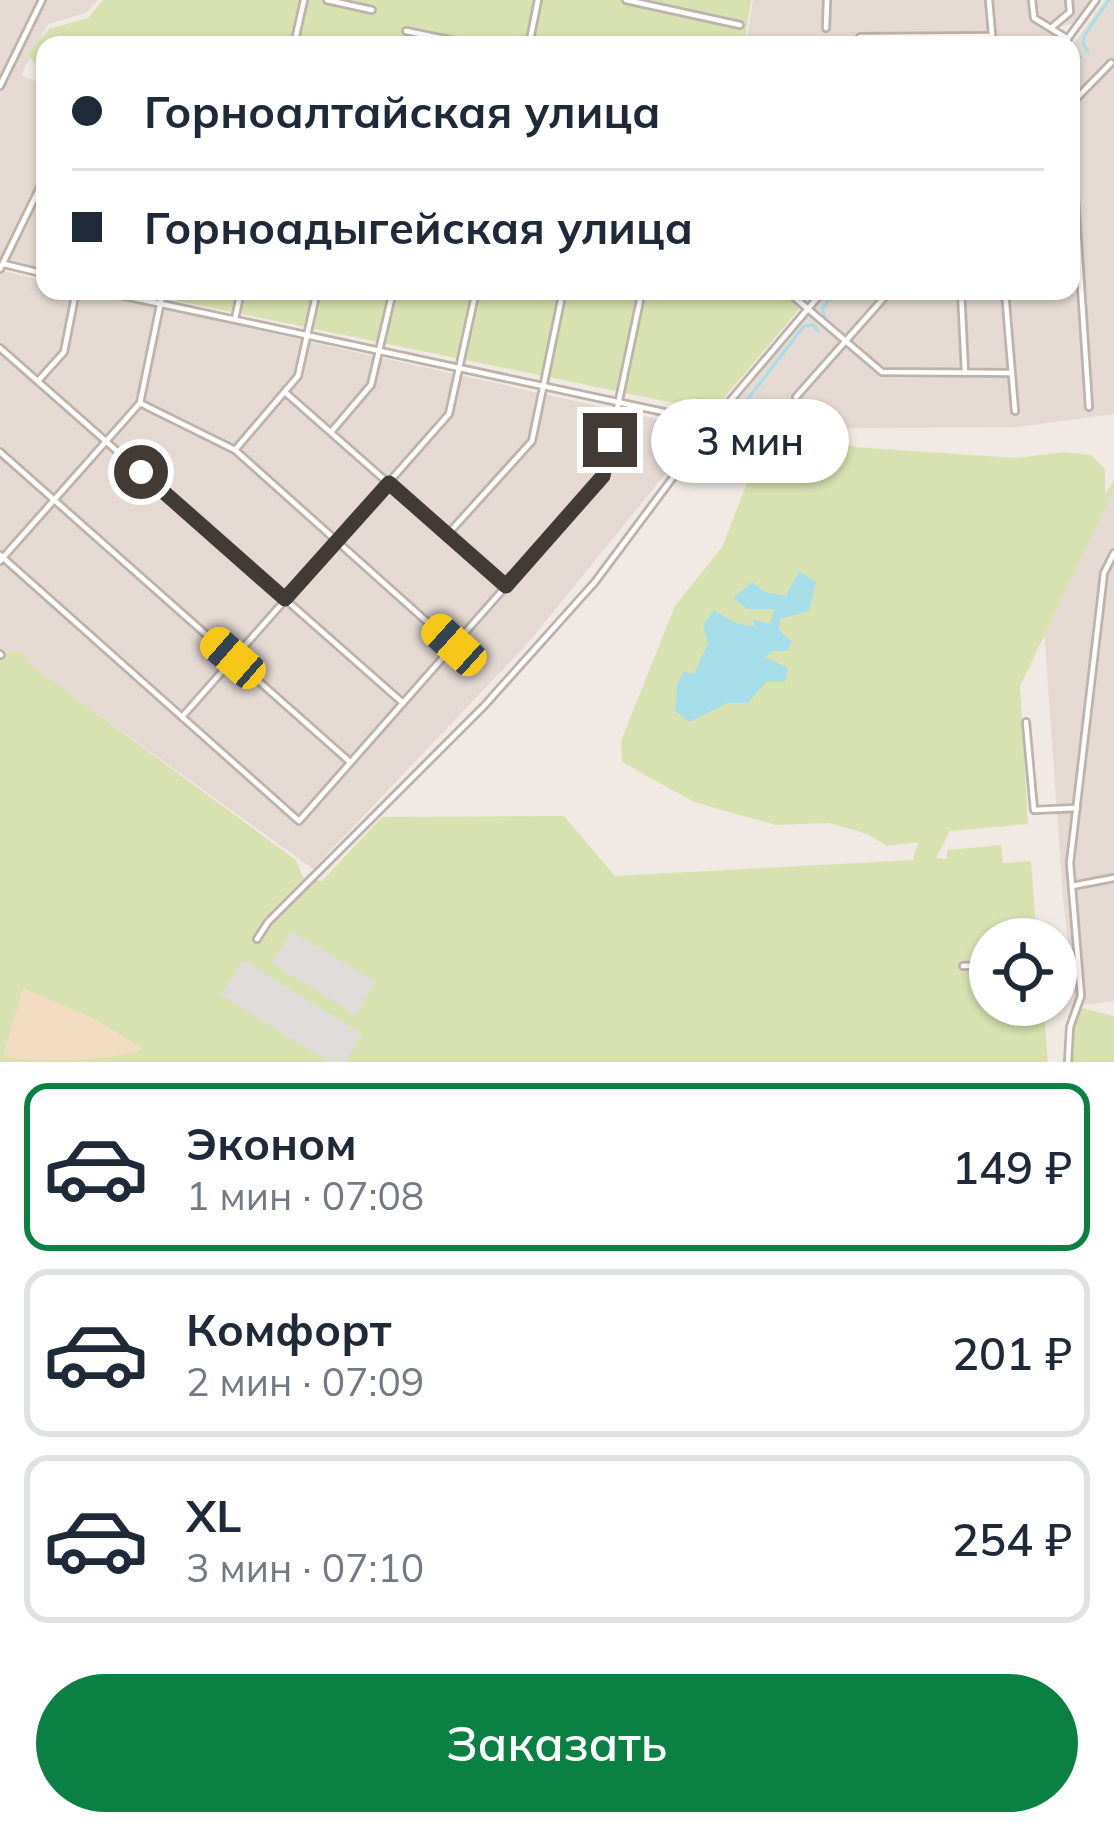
<!DOCTYPE html>
<html lang="ru">
<head>
<meta charset="utf-8">
<style>
	body { margin:0; font-family:Mulish,sans-serif; background:#f2f2f3; color:#1f2937; height:100vh; display:flex; flex-direction:column; font-size:45px; white-space:nowrap }
	* { box-sizing:border-box; margin:0 }
	p { font-size:39px; color:#747a83 }
	.icon { flex:none; width:66px; height:66px; fill:none; stroke:currentColor; stroke-width:2; stroke-linecap:round; stroke-linejoin:round }
	.map { position:relative; height:1062px; overflow:hidden }
	.drawer { display:flex; flex-direction:column; background:#fff; flex:1 }
	.drawer>* { flex:none }
	.top-card { position:absolute; left:36px; top:36px; width:1044px; height:264px; border-radius:24px; box-shadow:0 3px 9px #0004; display:grid; align-content:center; height:264px; padding:0 36px; background:#fff }
	.controls { position:absolute; left:969px; top:918px; display:grid; gap:24px }
	.controls a { display:grid; place-items:center; width:108px; height:108px; border-radius:50%; background:#fff; box-shadow:0 3px 9px #0004; font-size:60px }
	.end { position:absolute; width:54px; height:54px; margin:-27px; border:15px solid #423a35; background:#fff; box-shadow:0 0 0 6px #fff }
	.from { border-radius:50% }
	.bubble { position:absolute; height:84px; border-radius:42px; background:#fff; box-shadow:0 3px 9px #0004; font-size:39px; font-weight:600; line-height:84px; text-align:center }
	.car { position:absolute; width:36px; height:72px; margin:-36px -18px; border-radius:15px; box-shadow:0 0 9px 3px #0007; background:linear-gradient(#f5c518 24%,#345 0 40%,#f5c518 0 76%,#345 0 86%,#f5c518 0) }
	.top-card b { display:flex; align-items:center; gap:42px; height:114px; font-size:45px }
	.top-card b+b { border-top:3px solid #e0e1e3 }
	.top-card i { width:30px; height:30px; background:#1f2937 }
	ul { padding:21px 0 0; list-style:none }
	li { display:flex; align-items:center; gap:36px; height:168px; margin:0 24px 18px; padding:0 12px; border:6px solid #e0e1e3; border-radius:24px }
	li div { flex:1 }
	li b { display:block; font-size:45px }
	li em { font-style:normal; font-weight:600 }
	li.current { border-color:#0b8043 }
	li>.icon { width:108px; height:108px; stroke-width:1.5 }
	.primary-button { display:flex; gap:24px; margin-top:auto; padding:24px 36px }
	.primary-button a { flex:1; height:138px; border-radius:72px; background:#0b8043; color:#fff; font-size:48px; font-weight:600; line-height:138px; text-align:center }
	.map>svg:first-child { display:block }
	.residential { fill:#e4dad3 }
	.green { fill:#d8e2b0 }
	.sand { fill:#f3ddc2 }
	.parking { fill:#dfdbd9 }
	.water { fill:#a5dee9 }
	.lines { fill:none; stroke-linecap:round; stroke-linejoin:round }
	.stream { stroke:#a5dee9; stroke-width:3 }
	.minor-casing { stroke:#beb3ab; stroke-width:10 }
	.minor { stroke:#fff; stroke-width:4.5 }
	.route { stroke:#423a35; stroke-width:15 }
</style>
</head>
<body>
<div class="map">
<svg width="1114" height="1062" viewBox="0 0 1114 1062">
	<rect width="100%" height="100%" fill="#f1eae4"/>
	<g class="residential">
		<polygon points="0,0 98,0 86,13 48,24 21,75 45,85 45,270 0,259"/>
		<polygon points="753,0 1090,0 1072,24 1057,27 1060,36 1056,45 746,45"/>
		<polygon points="1105,0 1114,0 1114,414 1017,427 714,429 828,291 1071,291 1071,47"/>
		<polygon points="0,270 45,281 45,291 81,291 702,429 528,643 313,869 31,666 23,652 8,652 0,658"/>
		<polygon points="1114,479 1114,1001 1075,1006 1063,898 1043,615"/>
	</g>
	<g class="green">
		<polygon points="103,0 751,0 744,45 45,45 45,67 41,70 27,54 49,29 88,18"/>
		<polygon points="130,291 796,291 800,308 713,411"/>
		<polygon points="807,428 854,447 1015,458 1065,452 1091,455 1105,469 1105,495 1114,480 1114,491 1020,686 1028,824 950,831 936,858 947,859 947,850 1001,845 1003,863 1031,861 1037,939 990,939 990,1005 1043,1005 1048,1062 0,1062 0,659 8,652 23,652 32,666 296,860 303,877 322,881 382,817 564,816 615,876 913,860 918,842 887,846 867,834 830,823 776,825 694,802 622,762 621,741 675,606 722,547 756,460 778,434"/>
		<polygon points="1075,1006 1114,1016 1114,1062 1071,1062 1068,1016"/>
	</g>
	<path class="sand" d="M23 988 97 1020 143 1049C107 1062 44 1062 3 1057Z"/>
	<g class="parking">
		<polygon points="292,931 376,982 356,1015 272,963"/>
		<polygon points="243,960 362,1034 345,1062 329,1062 221,995"/>
	</g>
	<path class="water" d="M799 571 816 582 809 611 780 619 779 630 792 642 787 651H773L765 657 788 668 785 682H766L748 703H728L689 722 675 711 677 684 684 672 694 674 708 643 703 625 714 610C727 618 740 628 755 625L752 619 770 624 774 609H747L733 598 752 582 765 592 786 596Z"/>
	<g class="lines">
		<g class="stream">
			<polyline points="1088,51 1083,44 1084,36 1109,0"/>
			<polyline points="1071,55 1081,57"/>
			<polyline points="826,320 822,309 836,291"/>
			<polyline points="708,451 804,326 813,325 818,331"/>
		</g>
		<g class="minor-casing">
			<g id="minor">
				<polyline points="327,0 372,10"/>
				<polyline points="626,0 740,25"/>
				<polyline points="989,0 993,45"/>
				<polyline points="1032,0 1034,18 1068,39"/>
				<polyline points="826,28 827,0"/>
				<polyline points="1051,28 1070,12 1069,0"/>
				<polyline points="406,31 474,45"/>
				<polyline points="860,37 992,36"/>
				<polyline points="294,45 304,0"/>
				<polyline points="529,45 538,0"/>
				<polyline points="1063,45 1096,0"/>
				<polyline points="0,86 42,0"/>
				<polyline points="1071,104 1111,63"/>
				<polyline points="1071,135 1089,407"/>
				<polyline points="4,264 45,274"/>
				<polyline points="0,269 45,177"/>
				<polyline points="101,291 715,423"/>
				<polyline points="961,291 965,372"/>
				<polyline points="1005,291 1015,411"/>
				<polyline points="794,297 882,372 1011,373"/>
				<polyline points="235,319 241,291"/>
				<polyline points="0,348 403,703"/>
				<polyline points="38,381 64,352 76,291"/>
				<polyline points="286,393 505,586"/>
				<polyline points="796,397 890,291"/>
				<polyline points="140,403 235,450 453,645"/>
				<polyline points="331,432 371,385 393,291"/>
				<polyline points="235,450 298,376 317,291"/>
				<polyline points="0,452 350,762"/>
				<polyline points="447,535 532,441 563,291"/>
				<polyline points="0,555 299,821 603,476 642,291"/>
				<polyline points="0,561 140,403 163,291"/>
				<polyline points="0,654 1,655"/>
				<polyline points="182,717 449,414 476,291"/>
				<polyline points="1026,722 1034,810 1077,808"/>
				<polyline points="1072,886 1114,878"/>
				<polyline points="257,939 268,922 484,706 595,582 730,401 823,291"/>
				<polyline points="1056,962 1078,961"/>
				<polyline points="963,966 990,965"/>
				<polyline points="1068,1062 1070,1027 1081,996 1070,863 1104,573 1114,553"/>
			</g>
		</g>
		<use href="#minor" class="minor"/>
	</g>
	<g class="lines">
		<polyline class="route" points="141,472 285,599 389,483 506,586 603,476 610,440"/>
	</g>
</svg>
<div class="controls">
<a><svg class="icon" aria-label="locate" viewBox="0 0 24 24"><circle cx="12" cy="12" r="6"/><path d="M12 2v4M12 18v4M2 12h4M18 12h4"/></svg></a>
</div>
<i class="end from" style="left:141px;top:472px"></i>
<i class="end" style="left:610px;top:440px"></i>
<div class="bubble" style="left:651px;top:399px;width:198px">3 мин</div>
<i class="car" style="left:454px;top:645px;rotate:312deg"></i>
<i class="car" style="left:233px;top:658px;rotate:311deg"></i>
<div class="top-card">
<b><i class="from"></i>Горноалтайская улица</b>
<b><i></i>Горноадыгейская улица</b>
</div>
</div>
<section class="drawer">
<ul>
<li class="current"><svg class="icon" aria-label="car" viewBox="0 0 24 24"><path d="M5 17H2v-5l4-1 3-4h7l3 4 3 1v5h-3M9 17h6M6 11h13"/><circle cx="7" cy="17" r="2"/><circle cx="17" cy="17" r="2"/></svg><div><b>Эконом</b><p>1 мин · 07:08</p></div><em>149 ₽</em></li>
<li><svg class="icon" aria-label="car" viewBox="0 0 24 24"><path d="M5 17H2v-5l4-1 3-4h7l3 4 3 1v5h-3M9 17h6M6 11h13"/><circle cx="7" cy="17" r="2"/><circle cx="17" cy="17" r="2"/></svg><div><b>Комфорт</b><p>2 мин · 07:09</p></div><em>201 ₽</em></li>
<li><svg class="icon" aria-label="car" viewBox="0 0 24 24"><path d="M5 17H2v-5l4-1 3-4h7l3 4 3 1v5h-3M9 17h6M6 11h13"/><circle cx="7" cy="17" r="2"/><circle cx="17" cy="17" r="2"/></svg><div><b>XL</b><p>3 мин · 07:10</p></div><em>254 ₽</em></li>
</ul>
<div class="primary-button"><a>Заказать</a></div>
</section>
</body>
</html>
